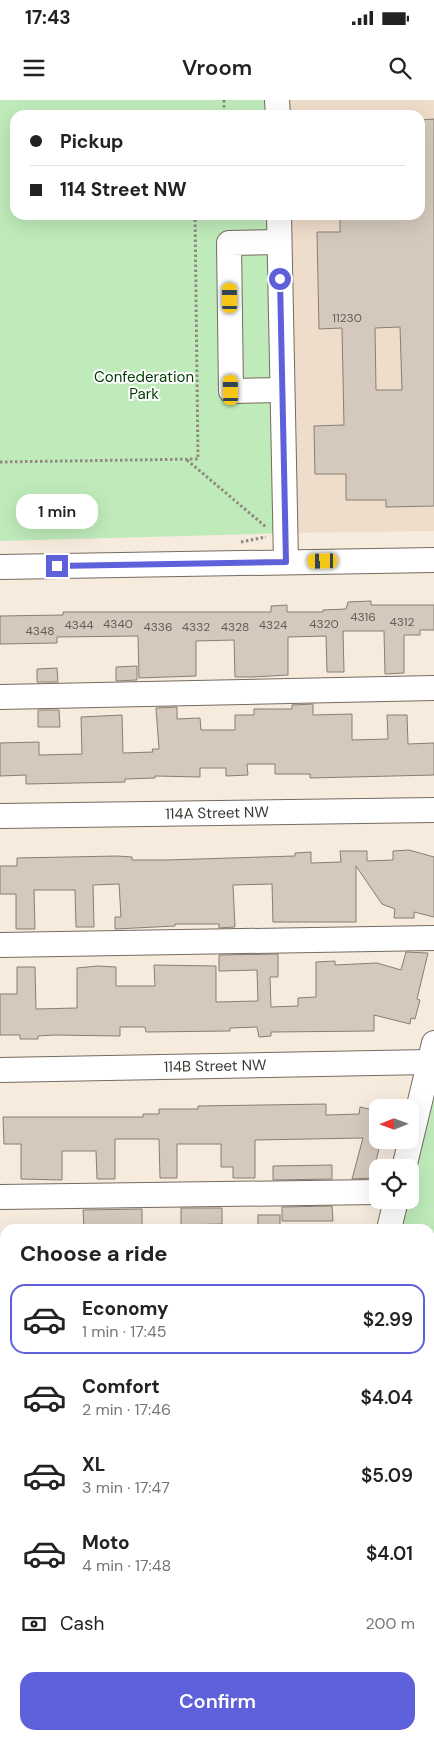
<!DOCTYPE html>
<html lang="en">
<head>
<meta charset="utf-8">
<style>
	body { margin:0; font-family:"DM Sans",sans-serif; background:#f2f2f2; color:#222; height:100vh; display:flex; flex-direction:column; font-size:19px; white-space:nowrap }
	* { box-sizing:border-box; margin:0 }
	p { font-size:16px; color:#767676 }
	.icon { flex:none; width:28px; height:28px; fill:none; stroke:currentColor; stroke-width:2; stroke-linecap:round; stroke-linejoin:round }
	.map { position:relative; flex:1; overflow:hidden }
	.details { position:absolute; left:0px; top:1124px; width:435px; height:516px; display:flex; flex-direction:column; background:#fff; border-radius:15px 15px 0 0; box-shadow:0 5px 20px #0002 }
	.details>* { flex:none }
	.hud { position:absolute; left:10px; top:10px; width:415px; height:110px; border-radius:15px; box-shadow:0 5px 20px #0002; display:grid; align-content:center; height:110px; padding:0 20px; background:#fff }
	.needle { width:32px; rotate:269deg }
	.fabs { position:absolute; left:369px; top:999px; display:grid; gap:10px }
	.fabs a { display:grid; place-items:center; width:50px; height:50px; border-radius:10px; background:#fff; box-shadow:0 5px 20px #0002; font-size:25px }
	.end { position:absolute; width:22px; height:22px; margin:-11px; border:6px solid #5f61da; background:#fff; box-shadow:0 0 0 2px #fff }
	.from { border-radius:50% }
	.bubble { position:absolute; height:35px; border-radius:15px; background:#fff; box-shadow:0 5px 20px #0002; font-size:16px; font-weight:600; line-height:35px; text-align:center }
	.car { position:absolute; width:15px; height:30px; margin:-15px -8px; border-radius:6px; box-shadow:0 0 4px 1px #0007; background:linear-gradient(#f5c518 24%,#345 0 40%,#f5c518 0 76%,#345 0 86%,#f5c518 0) }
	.hud b { display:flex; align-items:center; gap:18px; height:48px; font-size:19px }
	.hud b+b { border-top:1px solid #e0e0e0 }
	.hud i { width:12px; height:12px; background:#222 }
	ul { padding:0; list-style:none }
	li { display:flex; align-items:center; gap:15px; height:70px; margin:0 10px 8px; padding:0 10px; border:2px solid transparent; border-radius:15px }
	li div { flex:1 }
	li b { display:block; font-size:19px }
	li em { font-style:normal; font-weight:600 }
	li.active { border-color:#5f61da }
	li>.icon { width:45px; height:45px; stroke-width:1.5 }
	h2 { padding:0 20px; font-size:22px; line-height:60px }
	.pay { display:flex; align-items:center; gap:12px; height:55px; padding:0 20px; font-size:19px }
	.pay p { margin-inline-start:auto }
	.primary-button { display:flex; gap:10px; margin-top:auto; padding:10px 20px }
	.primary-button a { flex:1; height:58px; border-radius:15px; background:#5f61da; color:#fff; font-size:20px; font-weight:600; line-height:58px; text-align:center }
	.status { display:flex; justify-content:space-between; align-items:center; height:35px; padding:0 25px; background:#fff; direction:ltr }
	.status svg { height:14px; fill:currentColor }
	header { display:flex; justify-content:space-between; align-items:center; height:65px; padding:0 20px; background:#fff; font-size:22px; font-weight:600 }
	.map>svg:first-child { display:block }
	.built { fill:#efddcb }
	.green { fill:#bfebba }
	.building { fill:#d5c9bd; stroke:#897e73; fill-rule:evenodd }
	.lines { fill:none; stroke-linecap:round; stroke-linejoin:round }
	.minor-casing { stroke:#766b60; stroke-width:26 }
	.path { stroke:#918980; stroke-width:3; stroke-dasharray:2.5 2.5; stroke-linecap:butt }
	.minor { stroke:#fff; stroke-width:24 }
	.route { stroke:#5f61da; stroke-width:6 }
	.labels { text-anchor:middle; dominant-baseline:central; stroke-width:4; stroke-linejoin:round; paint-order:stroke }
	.number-label { font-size:12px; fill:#625c56 }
	.park-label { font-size:15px; fill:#003a00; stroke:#fff }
	.street-label { font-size:15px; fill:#3c3833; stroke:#fff }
</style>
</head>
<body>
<div class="status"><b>17:43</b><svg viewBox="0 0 49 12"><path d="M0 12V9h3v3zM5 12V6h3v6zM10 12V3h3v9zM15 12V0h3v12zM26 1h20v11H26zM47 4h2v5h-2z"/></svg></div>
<header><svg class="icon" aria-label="menu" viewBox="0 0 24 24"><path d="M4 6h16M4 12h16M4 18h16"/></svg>Vroom<svg class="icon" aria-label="search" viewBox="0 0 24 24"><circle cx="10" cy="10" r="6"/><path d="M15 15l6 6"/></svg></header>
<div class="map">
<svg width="434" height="1639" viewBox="0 0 434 1639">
	<rect width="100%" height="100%" fill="#f7ebde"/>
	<polygon class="built" points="283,0 434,0 434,431 290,433 283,115 420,115 420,15 283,15"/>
	<g class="green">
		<polygon points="0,0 283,0 283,15 15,15 15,115 283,115 290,433 0,441"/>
		<polygon points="434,992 434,1219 430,1220 430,1129 400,1129 407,1100 410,1100 410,1088"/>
		<polygon points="274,1635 341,1635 340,1639 273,1639"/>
	</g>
	<g class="building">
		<path d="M434 19V406L386 407V400H346V374H315L314 326 344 325 342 228 319 229 317 132H340V115H420V20ZM400 227 402 290H376L375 228Z"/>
		<polygon points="371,501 371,505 434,505 434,530 420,530 420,535 404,535 404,573 385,574 384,531 343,531 344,572 327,572 326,536 288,537 288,575 253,577 235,577 234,540 196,541 196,576 139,578 138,536 57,537 57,543 0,544 0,516 63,515 63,512 271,512 271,506 287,505 287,512 323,512 323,510 346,509 348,502"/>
		<polygon points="137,566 137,580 116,581 116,567"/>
		<polygon points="57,568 58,582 37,582 37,569"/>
		<polygon points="313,604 313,615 352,614 352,640 388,639 387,615 407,615 408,644 434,643 434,675 310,678 310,674 275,674 275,664 247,664 248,675 226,676 226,668 200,668 200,677 155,676 155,678 125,679 125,682 26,684 26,675 0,676 0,643 39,642 39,655 82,654 81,617 122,615 123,653 153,652 152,649 159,649 156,608 177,607 177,619 200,618 201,630 235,630 235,615 254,615 254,609 292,609 292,605"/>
		<polygon points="38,610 59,610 60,627 38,627"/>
		<polygon points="409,750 434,757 434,817 414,812 414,818 394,818 395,809 382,804 356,766 356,822 273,822 272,784 233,785 235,827 219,828 219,824 175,824 175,826 115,829 115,817 121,817 119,784 93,785 94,827 76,827 75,790 34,790 35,829 16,829 16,794 0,794 0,766 17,766 17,758 117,756 132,757 132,760 166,760 295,756 295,753 311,752 311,763 341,762 340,751 367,751 367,761 393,760 393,751"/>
		<polygon points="406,852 428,853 417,899 420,900 415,919 411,918 410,924 374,915 374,931 271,932 271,936 259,937 257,927 230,928 230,931 146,932 145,927 120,927 120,936 54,935 38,936 38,939 20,939 20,935 0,935 0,894 17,894 17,867 35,867 36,909 77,908 77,868 98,866 116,867 116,886 155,886 154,865 216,866 216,902 258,901 257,870 219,871 219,855 278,854 278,877 270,877 271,907 298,906 298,898 316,897 316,862 335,861 335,865 377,863 401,870"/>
		<polygon points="326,1004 326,1015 359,1014 360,1007 378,1011 378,1040 381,1040 372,1078 352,1079 363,1038 255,1040 255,1078 233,1078 233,1067 221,1067 221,1044 177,1044 177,1078 160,1078 159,1039 115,1039 115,1079 97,1079 96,1051 62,1051 62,1080 21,1079 21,1044 4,1044 3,1017 143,1017 143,1014 159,1014 159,1009 198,1009 198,1006"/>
		<polygon points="332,1065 332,1079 273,1080 273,1066"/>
		<polygon points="332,1106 333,1121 282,1121 282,1107"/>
		<polygon points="181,1108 222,1108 222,1124 181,1125"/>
		<polygon points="142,1109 142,1127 84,1128 83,1110"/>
		<rect x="258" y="1115" width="22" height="14"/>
	</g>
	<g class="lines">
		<g class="minor-casing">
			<g id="minor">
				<polyline points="277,0 278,15"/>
				<polyline points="279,115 286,462"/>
				<polyline points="279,142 229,143 231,291 282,290"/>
				<polyline points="0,467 434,460"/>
				<polyline points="0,597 434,588"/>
				<polyline points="0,716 434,710"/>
				<polyline points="0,845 434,838"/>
				<polyline points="0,970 429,962"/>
				<polyline points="404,1068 434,943"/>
				<polyline points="0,1097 378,1092"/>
				<polyline points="389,1129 396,1100"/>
				<polyline points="0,1225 5,1225"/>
				<polyline points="430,1240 434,1241"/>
				<polyline points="430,1324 434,1308"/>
				<polyline points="0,1353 5,1353"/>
				<polyline points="168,1635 173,1639"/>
				<polyline points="261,1639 262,1635"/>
				<polyline points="352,1639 353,1635"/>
			</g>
		</g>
		<g class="path">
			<polyline points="224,0 224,15"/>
			<polyline points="187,360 266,427"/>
			<polyline points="0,362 198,359 195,115"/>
			<polyline points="241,442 266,437"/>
			<polyline points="323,1639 324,1635"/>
		</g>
		<use href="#minor" class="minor"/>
	</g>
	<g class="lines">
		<polyline class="route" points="57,466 286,462 280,179"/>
	</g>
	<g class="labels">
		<g class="number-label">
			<text x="347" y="218">11230</text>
			<text x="363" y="517">4316</text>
			<text x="402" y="522">4312</text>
			<text x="118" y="524">4340</text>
			<text x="324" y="524">4320</text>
			<text x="79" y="525">4344</text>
			<text x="273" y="525">4324</text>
			<text x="158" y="527">4336</text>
			<text x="196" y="527">4332</text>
			<text x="235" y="527">4328</text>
			<text x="40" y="531">4348</text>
		</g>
		<g class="park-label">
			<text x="144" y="277">Confederation<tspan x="144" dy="17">Park</tspan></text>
		</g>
		<g class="street-label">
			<text transform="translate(217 713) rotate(-1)">114A Street NW</text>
			<text transform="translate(215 966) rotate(-1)">114B Street NW</text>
		</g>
	</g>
</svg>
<div class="fabs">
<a><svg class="needle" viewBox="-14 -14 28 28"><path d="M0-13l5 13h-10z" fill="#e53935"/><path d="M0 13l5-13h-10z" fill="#767676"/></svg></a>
<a><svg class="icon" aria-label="locate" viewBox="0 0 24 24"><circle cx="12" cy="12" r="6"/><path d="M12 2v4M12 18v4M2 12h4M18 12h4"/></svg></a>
</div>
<i class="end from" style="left:280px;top:179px"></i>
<i class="end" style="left:57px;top:466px"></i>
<div class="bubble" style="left:16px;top:394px;width:82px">1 min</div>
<i class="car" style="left:230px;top:198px;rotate:359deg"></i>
<i class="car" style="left:231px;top:290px;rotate:359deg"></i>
<i class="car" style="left:323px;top:461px;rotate:269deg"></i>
<div class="hud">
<b><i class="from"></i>Pickup</b>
<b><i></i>114 Street NW</b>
</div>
<section class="details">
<h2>Choose a ride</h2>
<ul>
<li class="active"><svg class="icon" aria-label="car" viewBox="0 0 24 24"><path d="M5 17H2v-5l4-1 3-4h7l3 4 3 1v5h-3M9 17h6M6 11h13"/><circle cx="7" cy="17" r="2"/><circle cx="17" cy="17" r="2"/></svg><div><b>Economy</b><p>1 min · 17:45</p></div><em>$2.99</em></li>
<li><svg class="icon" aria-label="car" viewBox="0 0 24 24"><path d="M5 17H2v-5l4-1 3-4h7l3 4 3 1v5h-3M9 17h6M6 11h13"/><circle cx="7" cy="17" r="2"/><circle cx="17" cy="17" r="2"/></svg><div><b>Comfort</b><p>2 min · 17:46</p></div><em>$4.04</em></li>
<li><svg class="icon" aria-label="car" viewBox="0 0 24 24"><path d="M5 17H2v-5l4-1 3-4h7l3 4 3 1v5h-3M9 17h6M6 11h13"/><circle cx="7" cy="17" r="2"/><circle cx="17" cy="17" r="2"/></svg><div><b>XL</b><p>3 min · 17:47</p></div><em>$5.09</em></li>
<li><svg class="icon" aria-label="car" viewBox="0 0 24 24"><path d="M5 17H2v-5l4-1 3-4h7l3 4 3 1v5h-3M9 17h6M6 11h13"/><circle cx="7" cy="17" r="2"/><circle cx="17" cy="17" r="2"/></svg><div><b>Moto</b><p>4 min · 17:48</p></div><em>$4.01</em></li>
</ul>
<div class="pay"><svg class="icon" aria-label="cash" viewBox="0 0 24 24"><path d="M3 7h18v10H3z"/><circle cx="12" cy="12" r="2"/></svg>Cash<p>200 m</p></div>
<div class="primary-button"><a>Confirm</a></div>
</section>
</div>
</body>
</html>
